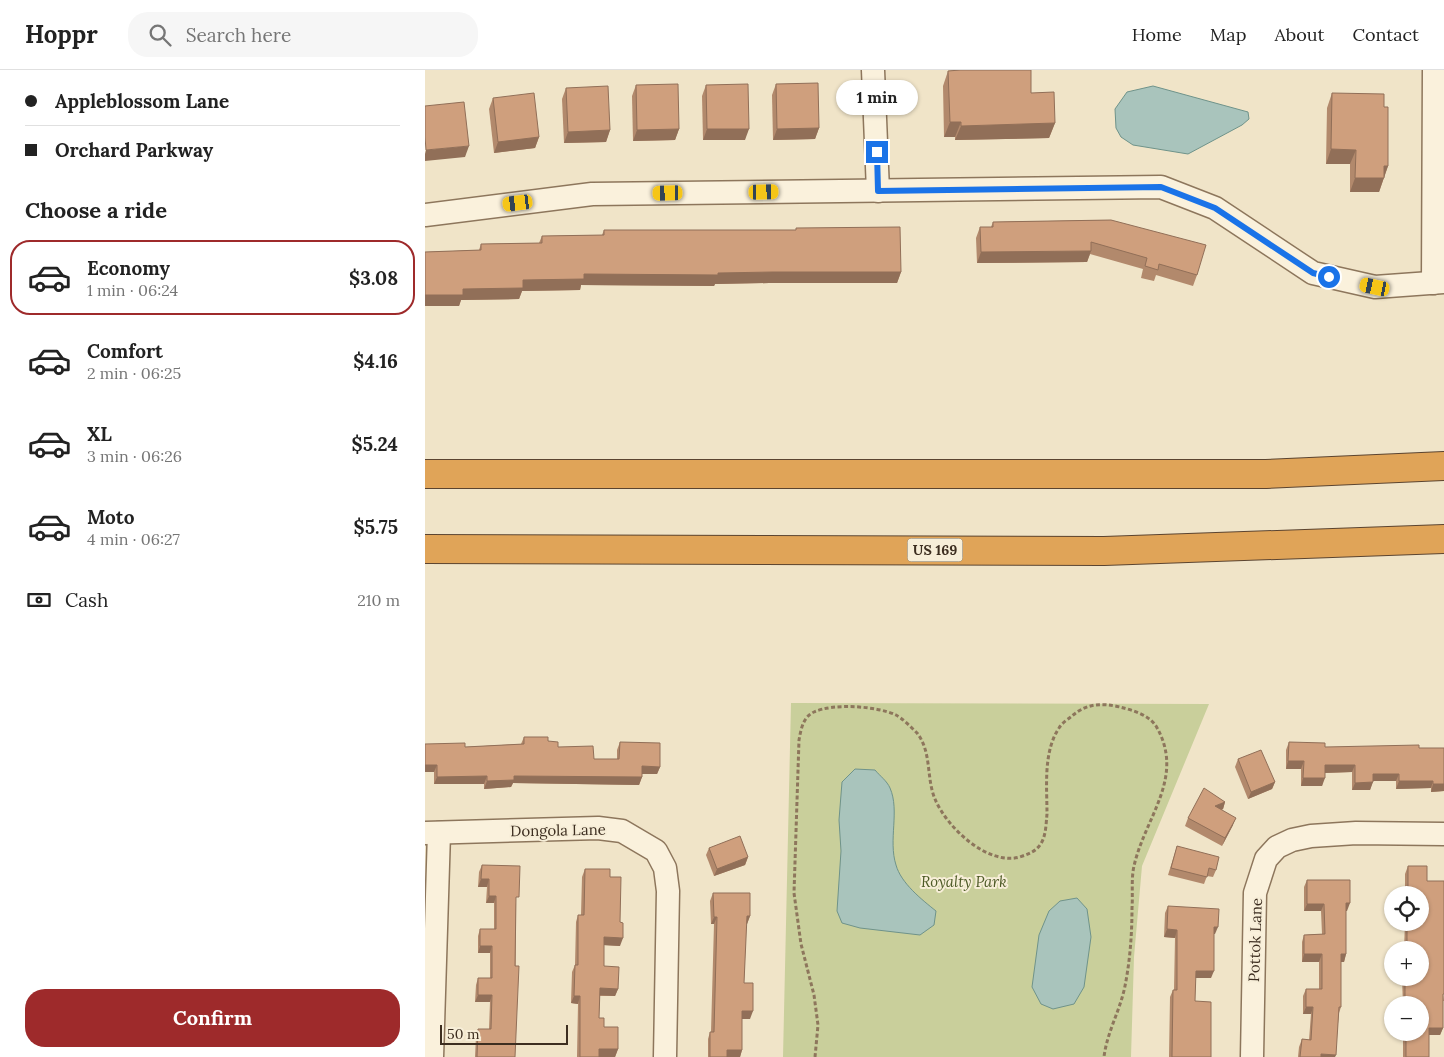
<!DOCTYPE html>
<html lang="en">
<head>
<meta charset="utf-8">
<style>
	body { margin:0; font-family:Lora,serif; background:#f6f6f6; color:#222; height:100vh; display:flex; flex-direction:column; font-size:19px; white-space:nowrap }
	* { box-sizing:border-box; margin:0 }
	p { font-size:16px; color:#767676 }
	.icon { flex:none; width:28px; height:28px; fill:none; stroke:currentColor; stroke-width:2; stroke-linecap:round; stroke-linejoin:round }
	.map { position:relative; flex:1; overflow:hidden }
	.drawer { display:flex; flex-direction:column; background:#fff; width:425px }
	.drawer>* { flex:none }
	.banner { display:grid; align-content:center; height:110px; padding:0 25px; background:#fff }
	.tools { position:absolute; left:959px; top:816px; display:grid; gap:10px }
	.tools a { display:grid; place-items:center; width:45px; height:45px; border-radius:50%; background:#fff; box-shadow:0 1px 4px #0004; font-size:25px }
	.scale { position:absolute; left:15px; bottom:12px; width:128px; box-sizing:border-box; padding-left:5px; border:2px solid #3d2e20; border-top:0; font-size:14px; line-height:18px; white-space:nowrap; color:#3d2e20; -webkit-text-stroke:4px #f7eed8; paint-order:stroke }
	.end { position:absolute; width:22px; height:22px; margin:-11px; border:6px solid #1a73e8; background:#fff; box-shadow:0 0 0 2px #fff }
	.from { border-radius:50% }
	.bubble { position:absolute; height:35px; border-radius:18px; background:#fff; box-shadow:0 1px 4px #0004; font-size:16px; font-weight:700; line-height:35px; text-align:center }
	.car { position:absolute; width:15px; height:30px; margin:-15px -8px; border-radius:6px; box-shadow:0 0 4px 1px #0007; background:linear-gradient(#f5c518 24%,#345 0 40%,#f5c518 0 76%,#345 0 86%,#f5c518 0) }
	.banner b { display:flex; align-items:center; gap:18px; height:48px; font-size:19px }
	.banner b+b { border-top:1px solid #e0e0e0 }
	.banner i { width:12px; height:12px; background:#222 }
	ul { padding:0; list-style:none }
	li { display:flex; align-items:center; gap:15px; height:75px; margin:0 10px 8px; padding:0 15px; border:2px solid transparent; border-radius:20px }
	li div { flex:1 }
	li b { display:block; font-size:19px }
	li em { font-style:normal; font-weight:700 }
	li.selected { border-color:#9e2a2b }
	li>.icon { width:45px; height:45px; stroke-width:1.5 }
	h2 { padding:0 25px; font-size:22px; line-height:60px }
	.pay { display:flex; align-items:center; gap:12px; height:55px; padding:0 25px; font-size:19px }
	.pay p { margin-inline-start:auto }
	.cta { display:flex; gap:10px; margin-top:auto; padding:10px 25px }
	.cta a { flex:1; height:58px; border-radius:20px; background:#9e2a2b; color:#fff; font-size:20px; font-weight:700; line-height:58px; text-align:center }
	header { display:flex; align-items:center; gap:30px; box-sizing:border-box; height:70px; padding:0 25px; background:#fff; border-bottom:1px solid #e0e0e0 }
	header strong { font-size:24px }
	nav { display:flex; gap:28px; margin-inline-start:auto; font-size:18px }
	.search { width:350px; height:45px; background:#f6f6f6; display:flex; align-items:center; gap:12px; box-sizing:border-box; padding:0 18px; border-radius:20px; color:#767676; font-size:19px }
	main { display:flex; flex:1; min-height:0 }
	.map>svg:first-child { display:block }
	.green { fill:#c9cf9b }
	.water { fill:#a9c4bc; stroke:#6f938a }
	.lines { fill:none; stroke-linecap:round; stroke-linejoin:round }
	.minor-casing { stroke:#8d765c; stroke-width:25 }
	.highway-casing { stroke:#5b4430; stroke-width:30 }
	.path { stroke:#8d765c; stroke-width:3; stroke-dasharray:4 2.5; stroke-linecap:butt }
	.minor { stroke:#faf1dc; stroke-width:22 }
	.highway { stroke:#e0a458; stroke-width:28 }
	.wall { fill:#b2896c }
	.shaded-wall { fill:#916f58 }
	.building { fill:#cf9f7d; stroke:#916f58 }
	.route { stroke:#1a73e8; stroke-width:6 }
	.labels { text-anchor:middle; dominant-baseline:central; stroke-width:4; stroke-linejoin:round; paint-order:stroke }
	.shield { fill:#f7eed8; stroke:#756857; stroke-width:1 }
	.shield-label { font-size:14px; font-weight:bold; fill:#3d2e20 }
	.street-label { font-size:15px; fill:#3d2e20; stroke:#f7eed8 }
	.park-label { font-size:15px; font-style:italic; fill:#4d5a26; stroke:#f7eed8 }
</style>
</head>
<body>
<header>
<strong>Hoppr</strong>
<div class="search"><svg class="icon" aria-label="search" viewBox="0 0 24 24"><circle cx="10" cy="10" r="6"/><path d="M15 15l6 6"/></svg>Search here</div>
<nav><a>Home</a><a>Map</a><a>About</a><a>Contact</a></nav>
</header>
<main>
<section class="drawer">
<div class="banner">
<b><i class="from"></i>Appleblossom Lane</b>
<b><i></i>Orchard Parkway</b>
</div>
<h2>Choose a ride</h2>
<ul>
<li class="selected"><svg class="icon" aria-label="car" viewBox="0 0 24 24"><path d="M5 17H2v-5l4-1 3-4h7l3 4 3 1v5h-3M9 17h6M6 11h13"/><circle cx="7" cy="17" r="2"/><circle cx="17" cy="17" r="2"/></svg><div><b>Economy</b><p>1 min · 06:24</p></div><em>$3.08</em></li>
<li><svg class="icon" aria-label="car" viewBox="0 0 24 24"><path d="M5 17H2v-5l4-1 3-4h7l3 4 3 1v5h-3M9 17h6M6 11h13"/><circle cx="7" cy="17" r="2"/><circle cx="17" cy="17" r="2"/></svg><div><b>Comfort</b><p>2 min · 06:25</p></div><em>$4.16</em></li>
<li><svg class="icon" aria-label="car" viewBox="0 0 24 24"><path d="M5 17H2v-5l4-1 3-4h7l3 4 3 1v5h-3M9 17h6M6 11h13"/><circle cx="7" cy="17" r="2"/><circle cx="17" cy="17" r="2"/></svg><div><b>XL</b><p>3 min · 06:26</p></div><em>$5.24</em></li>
<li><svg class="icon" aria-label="car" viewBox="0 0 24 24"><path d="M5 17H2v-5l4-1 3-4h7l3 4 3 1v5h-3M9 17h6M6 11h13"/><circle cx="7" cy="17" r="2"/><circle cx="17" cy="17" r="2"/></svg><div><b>Moto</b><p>4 min · 06:27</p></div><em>$5.75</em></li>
</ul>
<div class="pay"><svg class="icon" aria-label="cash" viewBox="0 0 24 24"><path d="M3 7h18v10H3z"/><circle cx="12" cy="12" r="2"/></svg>Cash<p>210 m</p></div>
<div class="cta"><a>Confirm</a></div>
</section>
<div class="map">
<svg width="1019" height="987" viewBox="0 0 1019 987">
	<rect width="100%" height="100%" fill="#f0e4c8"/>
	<polygon class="green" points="366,633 784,634 717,796 709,887 706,987 358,987"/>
	<g class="water">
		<polygon points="728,16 823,42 824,49 817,55 763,84 708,75 696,67 691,58 690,39 702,22"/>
		<path d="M430 699 450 700C455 706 462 711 465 718 475 741 463 770 471 795 476 813 496 829 511 841L509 855 495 865 435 858 417 853 412 841 416 781 414 750 417 712Z"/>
		<polygon points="652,828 662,839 666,867 659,917 649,934 628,939 616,934 607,917 614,865 624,841 635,831"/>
	</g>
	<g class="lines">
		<g class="minor-casing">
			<g id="minor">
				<polyline points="448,0 453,121"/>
				<polyline points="0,145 167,124 736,117 790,138 888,203 950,217 1019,212"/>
				<polyline points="1008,213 1009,0"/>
				<polyline points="0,763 173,758 197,761 231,781 240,798 243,821 240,987"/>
				<polyline points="7,987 14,763"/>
				<polyline points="827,987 830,823 841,789 852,777 867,770 886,766 931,763 1019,764"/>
			</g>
		</g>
		<g class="highway-casing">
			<g id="highway">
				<polyline points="0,404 841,404 1019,396"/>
				<polyline points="0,479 679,481 1019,469"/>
			</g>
		</g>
		<path class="path" d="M390 987 393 955 389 925 376 874 369 823 374 670C376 659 378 647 389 642 408 633 452 636 471 645 477 648 487 658 492 663 507 682 501 708 510 729 522 758 563 796 595 787 603 784 610 782 615 775 621 767 621 754 622 744 622 717 618 682 634 658 637 653 643 649 647 646 662 633 677 633 695 637 707 640 724 645 731 656 761 707 720 747 709 796 706 809 708 824 707 838 707 864 705 891 700 916 695 941 682 962 679 987"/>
		<use href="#minor" class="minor"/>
		<use href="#highway" class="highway"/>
	</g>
	<g class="wall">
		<polygon points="534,0 606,0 606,23 630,53 624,68 530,70 530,67 519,67 518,16 523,1"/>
		<polygon points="351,14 394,58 390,69 348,70 347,25"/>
		<polygon points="211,15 254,59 250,70 208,71 207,26"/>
		<polygon points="281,15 320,70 278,70 277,26"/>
		<polygon points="141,18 185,60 181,72 139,73 137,29"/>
		<polygon points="907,23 959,37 963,96 954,122 925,122 925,94 901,94 902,38"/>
		<polygon points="68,28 114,67 110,78 69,83 64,39"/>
		<polygon points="686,150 772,205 768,216 731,205 729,211 716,208 718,199 665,184 662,192 552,193 551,168 555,157 566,157 568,152"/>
		<polygon points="371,158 476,202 472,213 344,213 290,214 289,216 156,215 155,220 97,221 94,229 36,230 34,236 0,236 0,182 54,180 56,174 114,173 117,166 177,165 179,160 371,160"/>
		<polygon points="99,667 123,671 133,677 169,689 192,689 192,680 195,672 235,697 232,704 217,704 217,707 214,715 88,713 86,717 59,719 59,714 9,714 9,702 0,702 40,677 96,674"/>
		<polygon points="864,672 900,677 994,678 1019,721 1006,722 1006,718 971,719 971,711 948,711 945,720 927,720 927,702 900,703 897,716 876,716 876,699 861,699 861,680"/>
		<polygon points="813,689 850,712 847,719 823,729 810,697"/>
		<polygon points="800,732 798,739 796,740 808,755 797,776 760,756 763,748"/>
		<polygon points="752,776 791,800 788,807 782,806 779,814 743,805"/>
		<polygon points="284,778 323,787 320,795 289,806 281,785"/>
		<polygon points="57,795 91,834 90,987 50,987 51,966 53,959 64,959 65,932 50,932 51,915 53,908 65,908 65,883 53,883 53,866 55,859 69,859 69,833 61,833 62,817 53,817 54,802"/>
		<polygon points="983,796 1002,811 1019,931 1018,931 1018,958 1015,965 1004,965 1004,987 978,987 978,962 995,962 995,935 978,935 977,908 995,908 995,880 979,880 980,852 995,852 995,825 980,825 980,804"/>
		<polygon points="160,799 185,807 195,876 179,875 179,896 193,919 190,926 175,926 174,948 179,957 193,979 190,987 152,987 153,934 146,933 147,902 150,895 151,852 153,845 156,845 157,807"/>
		<polygon points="882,810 922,841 921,841 921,884 919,892 916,892 916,937 914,943 910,987 873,987 874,977 877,969 884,970 886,944 878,944 878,926 881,919 894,919 894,892 877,892 877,872 879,865 897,864 896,841 879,841 879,817"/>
		<polygon points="288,823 325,846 322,854 321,854 319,913 325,949 317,949 317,980 315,987 283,987 283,969 285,962 286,962 289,854 286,854 285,831"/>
		<polygon points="743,836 790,864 789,864 786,908 770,908 770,931 786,987 744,987 745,927 748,920 749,920 750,868 739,867 740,843"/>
	</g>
	<g class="shaded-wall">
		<polygon points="525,52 536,52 530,67 519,67"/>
		<polygon points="630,53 624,68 530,70 536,56"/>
		<polygon points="394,58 390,69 348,70 352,59"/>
		<polygon points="254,59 250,70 208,71 212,60"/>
		<polygon points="282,59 324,59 320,70 278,70"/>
		<polygon points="185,60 181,72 139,73 143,62"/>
		<polygon points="114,67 110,78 69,83 73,72"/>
		<polygon points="44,76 40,87 0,91 0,84 1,80"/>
		<polygon points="906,79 931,80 925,94 901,94"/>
		<polygon points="959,96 963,96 954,122 925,122 930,108"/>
		<polygon points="666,181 662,192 552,193 556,182"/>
		<polygon points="348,202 476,202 472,213 344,213 290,214 289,216 156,215 155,220 97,221 94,229 36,230 34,236 0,236 0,225 98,210 159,204"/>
		<polygon points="863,691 879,691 876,699 861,699"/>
		<polygon points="0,695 12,695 9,702 0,702"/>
		<polygon points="900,695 930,695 927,702 897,703"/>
		<polygon points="217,696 235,697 232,704 214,704"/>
		<polygon points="948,704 974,704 971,711 945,711"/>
		<polygon points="62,706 59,714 9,714 12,707"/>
		<polygon points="89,706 217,707 214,715 88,713 86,717 59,719 62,711"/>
		<polygon points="878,708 900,708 897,716 876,716"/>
		<polygon points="974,711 1008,711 1006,718 971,719"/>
		<polygon points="850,712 847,719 823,729 826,722"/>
		<polygon points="948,712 945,720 927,720 930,713"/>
		<polygon points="1008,714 1019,714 1019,721 1006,722"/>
		<polygon points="800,732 798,739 787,743 790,736"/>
		<polygon points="811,748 808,755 797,776 800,768"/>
		<polygon points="323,787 320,795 289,806 292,799"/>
		<polygon points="56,809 64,809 62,817 53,817"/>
		<polygon points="64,826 71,826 69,833 61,833"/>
		<polygon points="921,833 925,833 922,841 918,841"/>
		<polygon points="882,834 899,834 896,841 879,841"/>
		<polygon points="322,846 325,846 322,854 319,854"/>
		<polygon points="289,847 292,847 289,854 286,854"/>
		<polygon points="789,857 793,857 790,864 786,864"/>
		<polygon points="742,859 752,860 750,868 739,867"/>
		<polygon points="179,867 198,868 195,876 177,875"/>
		<polygon points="55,876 67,876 65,883 53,883"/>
		<polygon points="879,884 897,884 894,892 877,892"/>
		<polygon points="916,884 921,884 919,892 913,892"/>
		<polygon points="771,901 789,901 786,908 768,908"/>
		<polygon points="175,918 193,919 190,926 172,925"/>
		<polygon points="53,925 67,925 65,932 50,932"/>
		<polygon points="149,926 155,926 153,934 146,933"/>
		<polygon points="881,937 888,937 886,944 878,944"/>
		<polygon points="317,941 328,941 325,949 315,949"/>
		<polygon points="1004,958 1018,958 1015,965 1001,965"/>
		<polygon points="174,979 193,979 190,987 171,987"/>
		<polygon points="302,980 317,980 315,987 300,987"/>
		<polygon points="896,984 911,985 910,987 895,987"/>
	</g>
	<g class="building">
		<polygon points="535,0 606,0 606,23 629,22 630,53 536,56 536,52 525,52 523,1"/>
		<polygon points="393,13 394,58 352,59 351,14"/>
		<polygon points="253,14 254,59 212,60 211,15"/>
		<polygon points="323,14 324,59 282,59 281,15"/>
		<polygon points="183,16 185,60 143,62 141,18"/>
		<polygon points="109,23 114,67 73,72 68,28"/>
		<polygon points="907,23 959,24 959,37 963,37 963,96 959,96 959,108 930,108 931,80 906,79"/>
		<polygon points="39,32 44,76 1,80 0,67 0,36"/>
		<polygon points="686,150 781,175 772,205 734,194 733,200 720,196 722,188 666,172 666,181 556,182 555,157 568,157 568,152"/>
		<polygon points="475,157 476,202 348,202 293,203 293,205 159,204 159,209 98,210 98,218 38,219 38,225 0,225 0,182 56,180 56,174 117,173 117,166 179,165 179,160 371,160 371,158"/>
		<polygon points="99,667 123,667 123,671 133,672 133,677 168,676 169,689 194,689 195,672 235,673 235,697 217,696 217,707 89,706 89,710 62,711 62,706 12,707 12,695 0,695 0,674 40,673 40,677 99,674"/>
		<polygon points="864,672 900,673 900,677 994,675 994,678 1019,678 1019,714 1008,714 1008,711 974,711 974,704 948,704 948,712 930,713 930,695 900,695 900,708 878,708 879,691 863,691"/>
		<polygon points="836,680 850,712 826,722 813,689"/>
		<polygon points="779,718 800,732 790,736 811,748 800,768 763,748"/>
		<polygon points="315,766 323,787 292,799 284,778"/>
		<polygon points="752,776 794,787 791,800 784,798 782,807 746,798"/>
		<polygon points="57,795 95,796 94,827 91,827 90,896 94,896 90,987 52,987 53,959 66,959 67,925 53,925 53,908 67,908 67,876 55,876 55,859 71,859 71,826 64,826 64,809 56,809"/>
		<polygon points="983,796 1002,796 1002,811 1019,811 1019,924 1018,924 1018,958 1004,958 1004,987 981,987 981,962 995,962 995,935 980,935 980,908 995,908 995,880 982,880 982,852 995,852 995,825 983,825"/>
		<polygon points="160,799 185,799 185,807 196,807 195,852 198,853 198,868 179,867 179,896 194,897 193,919 175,918 174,948 179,948 179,957 193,957 193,979 174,979 174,987 155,987 155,926 149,926 150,895 153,895 153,845 159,845"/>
		<polygon points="882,810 925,810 925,833 921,833 921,884 916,884 916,937 914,937 911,985 896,984 896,987 875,987 877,969 886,970 888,937 881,937 881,919 897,919 897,884 879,884 879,865 900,864 899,834 882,834"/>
		<polygon points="288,823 325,823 325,846 322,846 319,913 328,913 328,941 317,941 317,980 302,980 302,987 285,987 285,962 289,962 292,847 289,847"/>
		<polygon points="743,836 794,839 793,857 789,857 789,901 771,901 770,931 786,932 786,987 747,987 748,920 752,920 752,860 742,859"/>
	</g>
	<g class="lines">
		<polyline class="route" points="452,82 453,121 736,117 790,138 888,203 904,207"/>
	</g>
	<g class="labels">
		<rect class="shield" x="482.5" y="468.5" width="55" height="23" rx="4"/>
		<g class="shield-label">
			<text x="510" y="480">US 169</text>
		</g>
		<g class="street-label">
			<text transform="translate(133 760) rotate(-1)">Dongola Lane</text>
			<text transform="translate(830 870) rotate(-88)">Pottok Lane</text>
		</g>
		<g class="park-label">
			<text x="539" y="811">Royalty Park</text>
		</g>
	</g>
</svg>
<div class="tools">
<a><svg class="icon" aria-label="locate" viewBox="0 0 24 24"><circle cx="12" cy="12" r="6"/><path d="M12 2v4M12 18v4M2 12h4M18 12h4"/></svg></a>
<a>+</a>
<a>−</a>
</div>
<div class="scale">50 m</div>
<i class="end from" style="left:904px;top:207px"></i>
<i class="end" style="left:452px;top:82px"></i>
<div class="bubble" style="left:411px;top:10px;width:82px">1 min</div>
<i class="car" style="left:339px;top:122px;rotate:89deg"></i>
<i class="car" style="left:243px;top:123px;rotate:269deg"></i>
<i class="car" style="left:93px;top:133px;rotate:263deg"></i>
<i class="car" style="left:950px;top:217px;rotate:282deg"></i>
</div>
</main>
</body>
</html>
